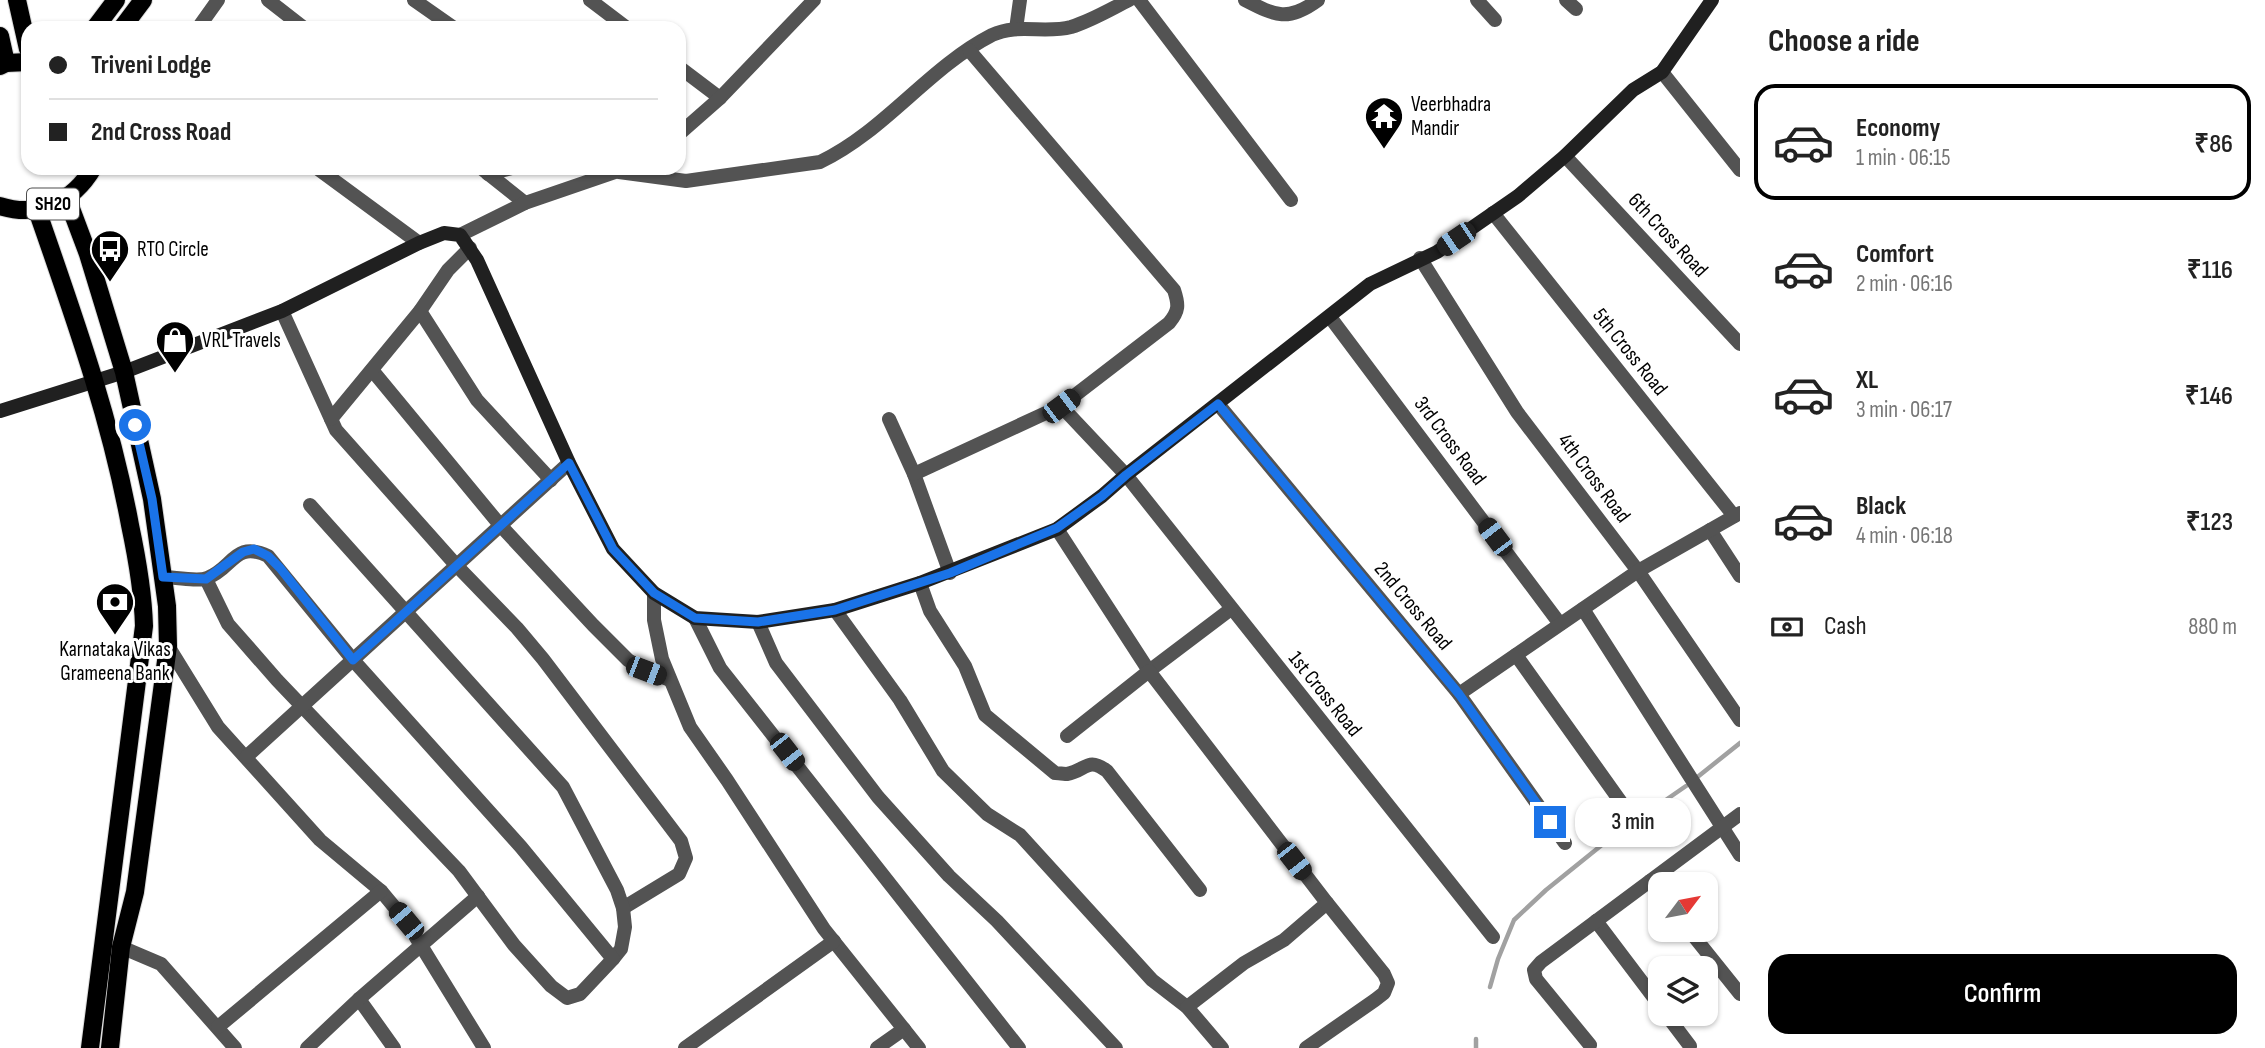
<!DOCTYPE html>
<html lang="en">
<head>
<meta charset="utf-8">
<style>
	body { margin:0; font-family:"Sofia Sans Condensed",sans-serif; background:#f2f2f2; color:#222; height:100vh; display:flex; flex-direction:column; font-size:26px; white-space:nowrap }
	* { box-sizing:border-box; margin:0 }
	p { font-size:23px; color:#767676 }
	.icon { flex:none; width:38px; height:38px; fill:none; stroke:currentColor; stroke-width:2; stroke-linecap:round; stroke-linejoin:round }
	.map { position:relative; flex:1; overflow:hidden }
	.details { display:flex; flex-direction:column; background:#fff; width:525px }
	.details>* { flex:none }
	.hud { position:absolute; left:21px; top:21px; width:665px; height:154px; border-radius:21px; box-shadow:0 2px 5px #0004; display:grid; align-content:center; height:154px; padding:0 28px; background:#fff }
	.needle { width:46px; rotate:58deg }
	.controls { position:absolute; left:1648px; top:872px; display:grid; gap:14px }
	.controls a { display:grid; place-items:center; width:70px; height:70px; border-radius:14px; background:#fff; box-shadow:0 2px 5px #0004; font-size:35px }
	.end { position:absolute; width:32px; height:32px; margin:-16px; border:9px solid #1a73e8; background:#fff; box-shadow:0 0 0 4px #fff }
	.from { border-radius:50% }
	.bubble { position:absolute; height:49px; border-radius:21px; background:#fff; box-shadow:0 2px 5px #0004; font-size:23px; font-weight:600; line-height:49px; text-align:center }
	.car { position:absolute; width:21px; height:42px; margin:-21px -10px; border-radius:9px; box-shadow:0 0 5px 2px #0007; background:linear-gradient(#222 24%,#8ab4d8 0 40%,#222 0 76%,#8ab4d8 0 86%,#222 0) }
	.hud b { display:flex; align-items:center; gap:24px; height:66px; font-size:26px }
	.hud b+b { border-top:2px solid #e0e0e0 }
	.hud i { width:18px; height:18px; background:#222 }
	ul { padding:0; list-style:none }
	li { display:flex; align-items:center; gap:21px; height:116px; margin:0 14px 10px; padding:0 14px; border:4px solid transparent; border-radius:21px }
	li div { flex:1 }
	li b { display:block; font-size:26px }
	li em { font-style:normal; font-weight:600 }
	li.current { border-color:#000 }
	li>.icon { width:63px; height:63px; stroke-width:1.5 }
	h2 { padding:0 28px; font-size:32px; line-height:84px }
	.pay { display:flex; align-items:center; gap:18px; height:77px; padding:0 28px; font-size:26px }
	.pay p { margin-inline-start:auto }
	.primary-button { display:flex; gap:14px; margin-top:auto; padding:14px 28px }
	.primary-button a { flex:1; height:80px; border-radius:21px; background:#000; color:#fff; font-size:28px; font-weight:600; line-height:80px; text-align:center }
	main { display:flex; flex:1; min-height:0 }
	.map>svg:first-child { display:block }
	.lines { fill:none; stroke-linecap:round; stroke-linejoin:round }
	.stream { stroke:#a1a1a1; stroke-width:4.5 }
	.primary-casing { stroke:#dbdbdb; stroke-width:20 }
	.street { stroke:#535353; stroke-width:14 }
	.secondary { stroke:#202020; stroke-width:14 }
	.primary { stroke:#000; stroke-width:18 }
	.route { stroke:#1a73e8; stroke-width:9 }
	.labels { text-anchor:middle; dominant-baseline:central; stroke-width:6; stroke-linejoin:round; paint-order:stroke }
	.shield { fill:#fff; stroke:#4c4c4c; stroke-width:2 }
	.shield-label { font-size:19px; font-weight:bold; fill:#000 }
	.poi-label { font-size:21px; fill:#000; stroke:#fff; text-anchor:start }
	.street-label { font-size:21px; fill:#000; stroke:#fff }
</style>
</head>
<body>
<main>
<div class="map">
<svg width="1740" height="1048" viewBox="0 0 1740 1048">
	<rect width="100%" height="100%" fill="#fff"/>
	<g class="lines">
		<g class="stream">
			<polyline points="1695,779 1740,743"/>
			<polyline points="1490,987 1498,959 1514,920 1546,890 1608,840 1686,786"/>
			<polyline points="1476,1039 1476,1048"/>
		</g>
		<g class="primary-casing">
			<g id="primary">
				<polyline points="17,0 28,49"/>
				<polyline points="95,28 116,0"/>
				<polyline points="122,28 143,0"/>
				<polyline points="0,36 6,63"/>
				<polyline points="0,66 6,63 28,62"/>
				<polyline points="67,198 88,254 124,372 152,499 167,606 168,646 135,892 121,947 110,1048"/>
				<path d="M0 206C38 218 73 202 93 168"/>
				<path d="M37 210C73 314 110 416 130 525 137 558 143 591 144 626L90 1048"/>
			</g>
		</g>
		<g class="street">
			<polyline points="268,0 304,28"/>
			<polyline points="414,0 454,28"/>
			<polyline points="590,0 627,28"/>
			<polyline points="1139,0 1291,200"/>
			<path d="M1245 0C1276 16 1288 22 1318 0"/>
			<polyline points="1477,0 1495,20"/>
			<polyline points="1566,0 1576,9"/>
			<polyline points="198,28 218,0"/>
			<polyline points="1016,29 1020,0"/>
			<polyline points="679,67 720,98"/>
			<polyline points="1662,72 1740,170"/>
			<polyline points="679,134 720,98 814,0"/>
			<polyline points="1565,156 1740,344"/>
			<polyline points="317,168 419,243"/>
			<polyline points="481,168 525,203"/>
			<path d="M619 172 686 181 820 162C885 131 928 68 992 35 1017 23 1045 34 1071 27 1091 21 1111 9 1129 0"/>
			<polyline points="488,174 512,168"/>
			<polyline points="1493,213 1734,516"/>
			<polyline points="460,235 525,203 627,168"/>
			<polyline points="1420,258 1517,412 1638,571 1740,720"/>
			<polyline points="282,311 336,430 456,565 517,628 543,659 681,841 686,858 679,874 623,908"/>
			<polyline points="420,311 477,400 551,480"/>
			<polyline points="1330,317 1560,624"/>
			<polyline points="372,370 500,525 593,625 628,660 646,671 670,680"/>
			<polyline points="1218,404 1459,694 1565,843"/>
			<polyline points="1061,406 1126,475 1493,937"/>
			<polyline points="331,419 420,311 448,270 470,248"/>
			<polyline points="889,419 914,474 950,573"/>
			<path d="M914 474 1061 406 1169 323C1179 311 1179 305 1174 290L969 50"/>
			<polyline points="310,505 563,787 617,890 623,908 625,927 621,949 613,959"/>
			<polyline points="1057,529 1149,671 1231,609"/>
			<polyline points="1710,530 1740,576"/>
			<path d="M163 577C173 577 198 582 207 578 233 569 234 540 268 556L353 660 521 847 613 959 580 994 567 998 551 986 514 945 459 871 277 680 228 624 206 579"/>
			<path d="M920 583 930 611 965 666 985 715 1055 773C1056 773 1066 774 1067 774 1086 771 1087 756 1107 771L1200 890"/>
			<polyline points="654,593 654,620 662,659 690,727 727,780 824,929 919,1048"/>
			<polyline points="1583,609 1740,855"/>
			<polyline points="835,610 900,700 943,771 987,814 1020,835 1152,980 1187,1007 1222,1048"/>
			<polyline points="695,618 720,668 1019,1048"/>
			<polyline points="758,622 776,663 878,797 949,876 997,921 1116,1048"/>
			<polyline points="168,646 218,727 320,840 381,891 406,921 484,1048"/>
			<polyline points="1516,655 1623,805"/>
			<polyline points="1459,694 1638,571 1740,513"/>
			<polyline points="1067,736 1149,671 1327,903 1284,940 1244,963 1187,1007"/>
			<polyline points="246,757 569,463"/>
			<polyline points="1650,881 1661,895"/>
			<polyline points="1596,921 1661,1007"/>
			<polyline points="1688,929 1740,994"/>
			<polyline points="121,947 161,964 235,1048"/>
			<polyline points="359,999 394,1048"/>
			<polyline points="1665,1013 1690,1046"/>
			<polyline points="218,1027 381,891"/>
			<polyline points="1590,1045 1536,979 1534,970 1541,962 1740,814"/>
			<polyline points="307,1048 359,999 478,896"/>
			<polyline points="685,1048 834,941"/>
			<polyline points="877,1048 904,1029"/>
			<polyline points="1306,1048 1375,1000 1384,993 1388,983 1384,974 1327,903"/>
		</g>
		<polyline class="secondary" points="0,411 124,372 282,311 419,243 444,233 460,235 477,260 569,463 613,549 654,593 695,618 758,622 835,610 920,583 1057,529 1102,496 1126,475 1370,284 1437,252 1518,196 1565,156 1633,90 1662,72 1712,0"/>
		<use href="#primary" class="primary"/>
	</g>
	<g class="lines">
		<polyline class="route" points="135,425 152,499 163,577 206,579 243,552 254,549 268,556 280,568 353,660 569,463 613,549 654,593 695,618 758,622 835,610 950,573 1057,528 1102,496 1126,475 1218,404 1459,694 1550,822"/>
	</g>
	<defs>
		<g id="temple-pin" transform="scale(2.0125)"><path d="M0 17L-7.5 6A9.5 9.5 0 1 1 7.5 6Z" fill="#000" stroke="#fff"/><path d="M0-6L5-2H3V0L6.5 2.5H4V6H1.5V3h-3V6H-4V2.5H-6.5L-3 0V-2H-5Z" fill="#fff"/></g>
		<g id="bus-pin" transform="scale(2.0125)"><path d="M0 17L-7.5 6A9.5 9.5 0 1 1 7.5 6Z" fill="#000" stroke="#fff"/><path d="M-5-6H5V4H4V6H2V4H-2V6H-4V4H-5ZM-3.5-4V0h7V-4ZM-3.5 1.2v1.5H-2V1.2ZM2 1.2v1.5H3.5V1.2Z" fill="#fff"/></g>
		<g id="shop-pin" transform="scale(2.0125)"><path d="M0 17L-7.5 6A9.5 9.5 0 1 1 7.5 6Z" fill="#000" stroke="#fff"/><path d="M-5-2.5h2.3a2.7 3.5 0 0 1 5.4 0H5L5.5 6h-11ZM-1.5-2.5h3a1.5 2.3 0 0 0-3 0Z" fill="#fff"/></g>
		<g id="bank-pin" transform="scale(2.0125)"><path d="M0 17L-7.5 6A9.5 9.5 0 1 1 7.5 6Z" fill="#000" stroke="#fff"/><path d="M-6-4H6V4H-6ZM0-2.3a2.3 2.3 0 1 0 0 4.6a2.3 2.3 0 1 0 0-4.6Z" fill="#fff"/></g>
	</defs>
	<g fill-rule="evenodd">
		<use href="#temple-pin" x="1384" y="116"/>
		<use href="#bus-pin" x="110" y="249"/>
		<use href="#shop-pin" x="175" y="340"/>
		<use href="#bank-pin" x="115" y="602"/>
	</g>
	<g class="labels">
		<rect class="shield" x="27" y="188.5" width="52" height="31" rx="5"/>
		<g class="shield-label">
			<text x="53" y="204">SH20</text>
		</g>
		<g class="poi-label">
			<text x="1411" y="104">Veerbhadra<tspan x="1411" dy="24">Mandir</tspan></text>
			<text x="137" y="249">RTO Circle</text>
			<text x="202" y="340">VRL Travels</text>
			<text x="115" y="649" text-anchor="middle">Karnataka Vikas<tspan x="115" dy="24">Grameena Bank</tspan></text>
		</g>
		<g class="street-label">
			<text transform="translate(1668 235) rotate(47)">6th Cross Road</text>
			<text transform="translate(1630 352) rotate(51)">5th Cross Road</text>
			<text transform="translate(1450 441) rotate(53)">3rd Cross Road</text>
			<text transform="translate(1594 478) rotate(53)">4th Cross Road</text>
			<text transform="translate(1413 606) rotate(50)">2nd Cross Road</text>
			<text transform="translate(1325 694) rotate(51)">1st Cross Road</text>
		</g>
	</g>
</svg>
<div class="controls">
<a><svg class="needle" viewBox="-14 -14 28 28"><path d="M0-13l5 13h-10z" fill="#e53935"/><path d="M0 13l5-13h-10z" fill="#767676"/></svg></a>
<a><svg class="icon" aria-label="layers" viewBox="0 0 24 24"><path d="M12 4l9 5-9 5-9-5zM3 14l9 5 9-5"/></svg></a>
</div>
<i class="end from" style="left:135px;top:425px"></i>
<i class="end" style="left:1550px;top:822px"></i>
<div class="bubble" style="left:1575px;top:798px;width:116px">3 min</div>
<i class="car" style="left:1456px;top:239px;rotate:236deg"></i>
<i class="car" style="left:1061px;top:406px;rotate:53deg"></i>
<i class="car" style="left:1495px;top:537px;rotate:323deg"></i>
<i class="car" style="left:646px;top:671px;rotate:111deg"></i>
<i class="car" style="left:787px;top:752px;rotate:142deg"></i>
<i class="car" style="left:1294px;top:861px;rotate:142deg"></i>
<i class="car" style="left:406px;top:921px;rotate:320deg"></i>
<div class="hud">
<b><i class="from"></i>Triveni Lodge</b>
<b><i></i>2nd Cross Road</b>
</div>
</div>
<section class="details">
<h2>Choose a ride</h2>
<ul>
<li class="current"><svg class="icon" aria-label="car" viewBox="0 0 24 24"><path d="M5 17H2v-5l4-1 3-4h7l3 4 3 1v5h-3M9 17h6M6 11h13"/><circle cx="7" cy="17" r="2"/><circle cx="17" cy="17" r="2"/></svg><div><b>Economy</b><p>1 min · 06:15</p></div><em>₹86</em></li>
<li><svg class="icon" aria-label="car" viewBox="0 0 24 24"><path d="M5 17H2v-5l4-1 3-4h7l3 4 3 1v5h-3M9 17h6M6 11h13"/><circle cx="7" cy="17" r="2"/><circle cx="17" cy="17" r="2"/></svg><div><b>Comfort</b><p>2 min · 06:16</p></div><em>₹116</em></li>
<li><svg class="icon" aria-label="car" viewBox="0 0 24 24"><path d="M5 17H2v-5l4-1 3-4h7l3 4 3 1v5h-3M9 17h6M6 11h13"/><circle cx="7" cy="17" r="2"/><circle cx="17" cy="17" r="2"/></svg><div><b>XL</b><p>3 min · 06:17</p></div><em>₹146</em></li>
<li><svg class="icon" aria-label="car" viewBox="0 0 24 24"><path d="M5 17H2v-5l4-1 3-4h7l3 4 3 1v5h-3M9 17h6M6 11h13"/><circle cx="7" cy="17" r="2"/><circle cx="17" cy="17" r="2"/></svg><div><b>Black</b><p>4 min · 06:18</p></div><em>₹123</em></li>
</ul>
<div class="pay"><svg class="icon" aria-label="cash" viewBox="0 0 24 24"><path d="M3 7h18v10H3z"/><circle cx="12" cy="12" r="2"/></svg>Cash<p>880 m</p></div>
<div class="primary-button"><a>Confirm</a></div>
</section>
</main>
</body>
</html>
